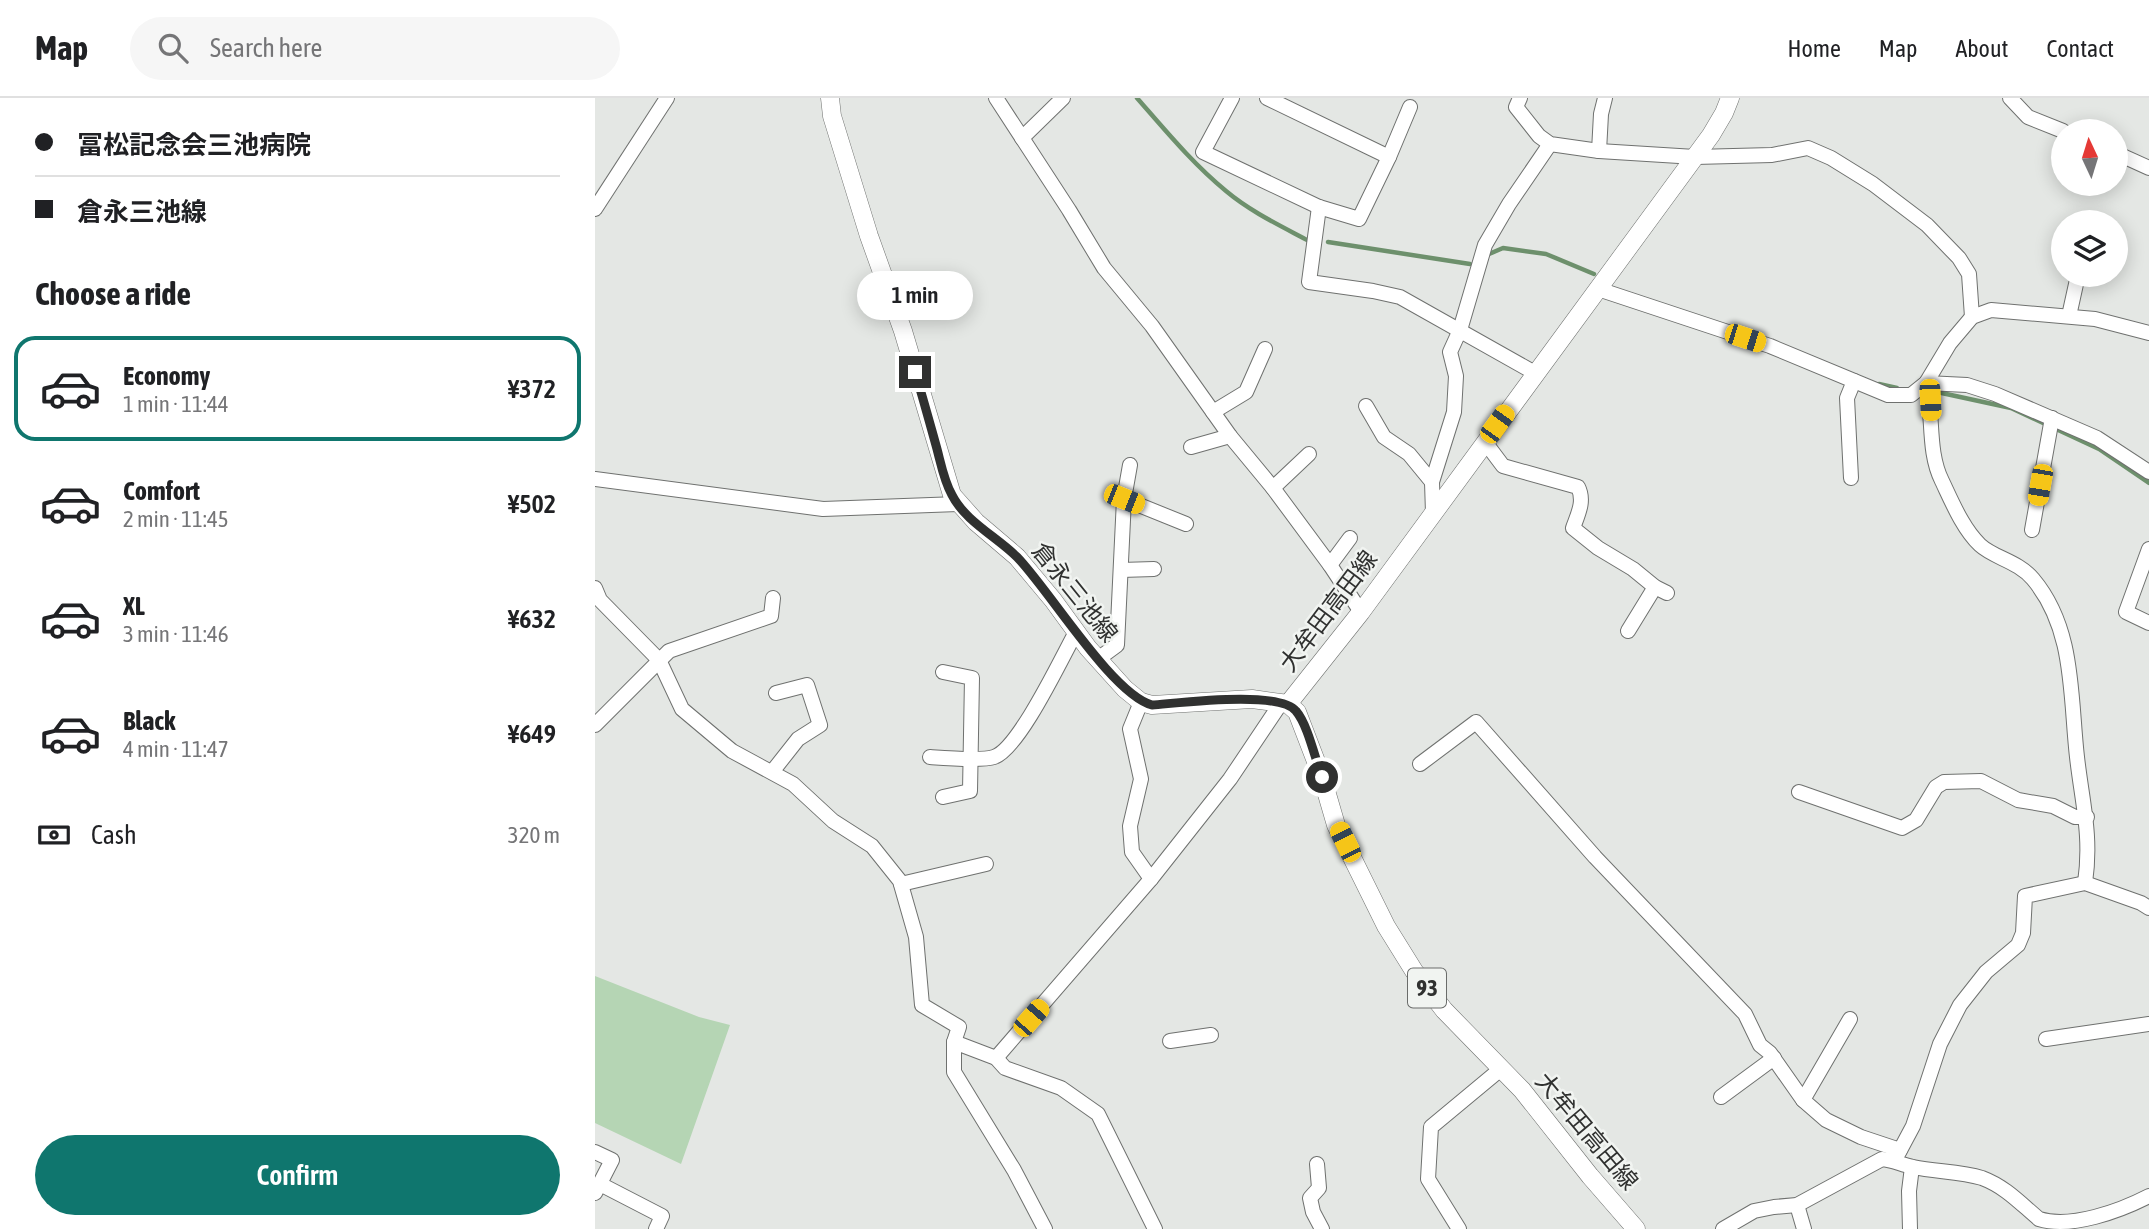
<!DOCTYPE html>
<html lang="en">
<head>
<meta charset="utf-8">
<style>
	body { margin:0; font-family:"Asap Condensed","Noto Sans JP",sans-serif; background:#f6f6f6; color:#202124; height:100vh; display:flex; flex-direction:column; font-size:26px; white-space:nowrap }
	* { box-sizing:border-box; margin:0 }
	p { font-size:23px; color:#757577 }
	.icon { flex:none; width:38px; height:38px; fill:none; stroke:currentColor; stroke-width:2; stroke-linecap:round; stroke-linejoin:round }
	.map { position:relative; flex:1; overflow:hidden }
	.sheet { display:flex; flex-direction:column; background:#fff; width:595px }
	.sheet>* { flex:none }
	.hud { display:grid; align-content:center; height:154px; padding:0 35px; background:#fff }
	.needle { width:46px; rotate:356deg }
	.buttons { position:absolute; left:1456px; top:21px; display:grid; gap:14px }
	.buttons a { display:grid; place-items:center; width:77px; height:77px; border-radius:50%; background:#fff; box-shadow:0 4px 18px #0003; font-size:35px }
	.end { position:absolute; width:32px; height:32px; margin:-16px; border:9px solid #303130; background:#fff; box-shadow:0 0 0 4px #fff }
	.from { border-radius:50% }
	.bubble { position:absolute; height:49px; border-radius:24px; background:#fff; box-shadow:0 4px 18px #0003; font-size:23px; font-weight:600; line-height:49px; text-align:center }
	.car { position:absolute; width:21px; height:42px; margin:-21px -10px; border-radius:9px; box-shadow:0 0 5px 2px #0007; background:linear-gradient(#f5c518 24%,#345 0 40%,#f5c518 0 76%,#345 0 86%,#f5c518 0) }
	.hud b { display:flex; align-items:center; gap:24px; height:66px; font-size:26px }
	.hud b+b { border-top:2px solid #e0e0e0 }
	.hud i { width:18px; height:18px; background:#202124 }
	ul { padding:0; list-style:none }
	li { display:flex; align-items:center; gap:21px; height:105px; margin:0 14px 10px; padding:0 21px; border:4px solid transparent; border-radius:21px }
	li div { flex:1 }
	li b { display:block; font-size:26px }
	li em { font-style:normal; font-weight:600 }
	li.selected { border-color:#0f766e }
	li>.icon { width:63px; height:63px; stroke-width:1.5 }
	h2 { padding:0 35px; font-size:32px; line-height:84px }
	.pay { display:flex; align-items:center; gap:18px; height:77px; padding:0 35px; font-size:26px }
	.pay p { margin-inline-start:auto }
	.action { display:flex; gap:14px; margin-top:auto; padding:14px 35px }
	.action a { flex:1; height:80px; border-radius:42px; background:#0f766e; color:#fff; font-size:28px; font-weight:600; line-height:80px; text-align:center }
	header { display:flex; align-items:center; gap:42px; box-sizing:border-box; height:98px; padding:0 35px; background:#fff; border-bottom:2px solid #e0e0e0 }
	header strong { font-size:33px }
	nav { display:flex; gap:38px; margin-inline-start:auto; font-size:24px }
	.search { width:490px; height:63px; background:#f6f6f6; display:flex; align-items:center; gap:18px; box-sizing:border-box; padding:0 24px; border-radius:38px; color:#757577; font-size:26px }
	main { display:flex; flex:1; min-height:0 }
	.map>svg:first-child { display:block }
	.green { fill:#b5d5b4 }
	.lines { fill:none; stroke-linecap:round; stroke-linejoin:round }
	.stream { stroke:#6d906c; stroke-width:4.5 }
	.minor-casing { stroke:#6f716f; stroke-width:16 }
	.major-casing { stroke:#6f716f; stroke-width:19 }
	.minor { stroke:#fff; stroke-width:14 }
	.major { stroke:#fff; stroke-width:18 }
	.route { stroke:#303130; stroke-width:9 }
	.labels { text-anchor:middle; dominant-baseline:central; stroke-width:5; stroke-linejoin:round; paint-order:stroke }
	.shield { fill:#f1f4f1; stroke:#6a6c6a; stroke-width:2 }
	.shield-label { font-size:23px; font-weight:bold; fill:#303130 }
	.street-label { font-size:24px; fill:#303130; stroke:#f1f4f1 }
</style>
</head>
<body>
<header>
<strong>Map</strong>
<div class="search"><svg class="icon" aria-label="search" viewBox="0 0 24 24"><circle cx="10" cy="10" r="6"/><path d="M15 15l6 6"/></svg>Search here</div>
<nav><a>Home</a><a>Map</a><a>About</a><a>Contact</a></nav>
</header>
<main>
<section class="sheet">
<div class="hud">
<b><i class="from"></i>冨松記念会三池病院</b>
<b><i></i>倉永三池線</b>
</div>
<h2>Choose a ride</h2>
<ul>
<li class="selected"><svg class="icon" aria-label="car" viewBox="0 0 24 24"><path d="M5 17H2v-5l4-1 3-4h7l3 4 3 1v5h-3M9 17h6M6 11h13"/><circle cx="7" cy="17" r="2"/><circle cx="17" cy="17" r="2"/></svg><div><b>Economy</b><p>1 min · 11:44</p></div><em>¥372</em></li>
<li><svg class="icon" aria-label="car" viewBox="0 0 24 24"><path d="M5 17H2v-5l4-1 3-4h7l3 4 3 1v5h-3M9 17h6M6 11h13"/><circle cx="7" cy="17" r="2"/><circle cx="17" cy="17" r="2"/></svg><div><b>Comfort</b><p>2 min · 11:45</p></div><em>¥502</em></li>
<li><svg class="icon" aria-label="car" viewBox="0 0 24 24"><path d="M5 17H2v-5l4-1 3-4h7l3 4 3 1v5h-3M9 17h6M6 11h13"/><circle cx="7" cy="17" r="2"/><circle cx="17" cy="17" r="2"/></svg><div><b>XL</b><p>3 min · 11:46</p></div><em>¥632</em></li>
<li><svg class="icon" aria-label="car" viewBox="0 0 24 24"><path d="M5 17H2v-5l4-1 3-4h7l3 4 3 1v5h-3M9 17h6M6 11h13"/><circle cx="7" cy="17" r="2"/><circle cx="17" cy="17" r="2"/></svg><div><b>Black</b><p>4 min · 11:47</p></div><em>¥649</em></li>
</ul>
<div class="pay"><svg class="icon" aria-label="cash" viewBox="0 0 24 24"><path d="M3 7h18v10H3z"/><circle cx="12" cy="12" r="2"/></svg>Cash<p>320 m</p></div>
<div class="action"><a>Confirm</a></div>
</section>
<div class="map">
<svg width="1554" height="1131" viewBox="0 0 1554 1131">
	<rect width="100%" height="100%" fill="#e4e7e4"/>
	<polygon class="green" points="0,878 104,919 135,927 86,1066 0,1025"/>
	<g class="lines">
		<g class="stream">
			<path d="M542 0C570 32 598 66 631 93 656 114 686 128 714 143"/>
			<polyline points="733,144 875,166"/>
			<polyline points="894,156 908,150 951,156 999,176"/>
			<polyline points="1284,286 1302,290"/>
			<polyline points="1342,294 1416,310 1504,351 1554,385"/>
		</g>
		<g class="minor-casing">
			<g id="minor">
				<polyline points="401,0 474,112 509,170 557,228 635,338 678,390 735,467 766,514"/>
				<polyline points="637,0 608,54 724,109 764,121 794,59 672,0"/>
				<polyline points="925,0 921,9 944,38 955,46 1004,53 1100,59 1177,57 1213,50 1236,60 1278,86 1332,127 1364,160 1374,176 1377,219"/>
				<polyline points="1415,0 1433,19 1468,33"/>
				<polyline points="427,40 468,0"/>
				<polyline points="1004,53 1006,16 1010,0"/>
				<polyline points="1521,55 1554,70"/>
				<polyline points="794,59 815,9"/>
				<polyline points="724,109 714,184 778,193 805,199 940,275"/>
				<polyline points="0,111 72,0"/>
				<polyline points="1003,191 1175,248 1293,297 1316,297 1331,285 1355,245 1377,219 1396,212 1500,221 1554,235"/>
				<polyline points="1474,218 1483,177"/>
				<path d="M1331 285C1339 317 1332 353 1347 383 1357 404 1368 431 1385 447 1399 460 1423 463 1438 481 1480 531 1475 598 1482 659 1487 704 1497 738 1490 785"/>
				<polyline points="1331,285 1372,287 1400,296 1502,340 1554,374"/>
				<polyline points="771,308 789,339 814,356 837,384"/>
				<polyline points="618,314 651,294 670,251"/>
				<path d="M890 344 908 368 983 389C990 403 983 416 978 430L1003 450 1038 471 1060 489 1072 495"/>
				<polyline points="596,349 635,338"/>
				<polyline points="1256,380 1252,300 1259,283"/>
				<polyline points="0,381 228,411 363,406"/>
				<polyline points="678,390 714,356"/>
				<polyline points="529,401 591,426"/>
				<polyline points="838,415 837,384 859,314 861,278 855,254 865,232 890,147 914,106 955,46"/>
				<polyline points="1437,432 1457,320"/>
				<polyline points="1554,451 1531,514 1554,525"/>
				<polyline points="735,467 755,440"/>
				<polyline points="526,472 559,471"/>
				<polyline points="0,490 5,502 64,562 87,611 137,653 198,686 238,723 277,748 305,783 321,839 327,907 364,929 359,944 359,974 419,1072 450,1131"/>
				<polyline points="1033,533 1060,489"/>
				<polyline points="503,561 522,547 529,401 535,367"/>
				<polyline points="348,574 377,580 375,693 348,699"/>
				<polyline points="546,604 535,631 546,681 535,728 537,754 556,781"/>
				<polyline points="0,627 74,553 176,518 178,500"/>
				<path d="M335 659C349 660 387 663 399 659 424 651 467 559 481 534"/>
				<polyline points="825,666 881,624 1000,759 1150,916 1165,947 1175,955 1208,1002 1231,1022 1266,1039 1305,1052"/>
				<polyline points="177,674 203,641 225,627 212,587 181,595"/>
				<polyline points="1204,694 1307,730 1321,722 1341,689 1349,684 1386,683 1423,702 1458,708 1480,719 1492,719"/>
				<polyline points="306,786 391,766"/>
				<polyline points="1451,941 1554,926"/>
				<polyline points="575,943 616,937"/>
				<polyline points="359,944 401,960 410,970 466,990 503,1016 560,1131"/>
				<polyline points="401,960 556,781 635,681 686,605"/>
				<polyline points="1126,999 1179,960"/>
				<polyline points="1208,1002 1255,921"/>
				<polyline points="0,1054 17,1062 0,1095"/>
				<polyline points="1302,1058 1318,1028 1345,946 1365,907 1391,874 1423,847 1428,835 1430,798 1490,785 1546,805 1554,810"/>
				<polyline points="722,1066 724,1090 715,1100 718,1114 727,1131"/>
				<polyline points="5,1086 67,1118 61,1131"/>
				<polyline points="1202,1107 1209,1131"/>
				<polyline points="864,1131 833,1081 836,1029 907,970"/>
				<path d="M1128 1131 1159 1113 1179 1109 1202 1107 1287 1061C1298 1062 1307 1067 1318 1069 1341 1074 1365 1073 1387 1080 1411 1089 1426 1106 1444 1121 1476 1131 1525 1113 1554 1098"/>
				<polyline points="1315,1131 1314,1093 1317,1069"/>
			</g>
		</g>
		<g class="major-casing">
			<g id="major">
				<polyline points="235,0 237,18 274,138 308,233 357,397 381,424 422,459 458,502 493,550 530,591 546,604 557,607 657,601 693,606 702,614 727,679 741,727 791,828 819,873 849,912 927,992 995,1078 1041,1131"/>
				<polyline points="693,606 766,514 1116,37 1129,15 1135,0"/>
			</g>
		</g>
		<use href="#minor" class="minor"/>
		<use href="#major" class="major"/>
	</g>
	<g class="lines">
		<path class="route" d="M320 274C328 300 335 326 342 351 346 366 349 383 357 397 370 423 402 439 422 459 455 493 517 596 557 607 585 605 684 592 701 613 713 627 720 661 727 679"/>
	</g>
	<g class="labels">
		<rect class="shield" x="813" y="870.5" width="38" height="39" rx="5"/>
		<g class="shield-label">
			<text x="832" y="890">93</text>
		</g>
		<g class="street-label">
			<text transform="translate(480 494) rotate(51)">倉永三池線</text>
			<text transform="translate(733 513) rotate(-53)">大牟田高田線</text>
			<text transform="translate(992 1033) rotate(50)">大牟田高田線</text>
		</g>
	</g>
</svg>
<div class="buttons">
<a><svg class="needle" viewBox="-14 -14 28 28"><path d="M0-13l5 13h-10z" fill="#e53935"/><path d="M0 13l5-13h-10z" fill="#757577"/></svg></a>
<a><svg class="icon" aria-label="layers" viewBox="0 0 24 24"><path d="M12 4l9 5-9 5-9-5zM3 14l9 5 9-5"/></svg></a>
</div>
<i class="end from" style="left:727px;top:679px"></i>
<i class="end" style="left:320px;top:274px"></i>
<div class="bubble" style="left:262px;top:173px;width:116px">1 min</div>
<i class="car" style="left:1150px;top:240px;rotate:108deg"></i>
<i class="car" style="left:1335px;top:302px;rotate:177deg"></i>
<i class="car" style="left:902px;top:326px;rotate:36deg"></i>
<i class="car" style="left:1445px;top:387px;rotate:190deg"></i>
<i class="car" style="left:529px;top:401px;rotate:112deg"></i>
<i class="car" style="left:750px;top:744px;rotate:334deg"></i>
<i class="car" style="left:436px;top:920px;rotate:41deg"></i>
</div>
</main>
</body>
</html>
